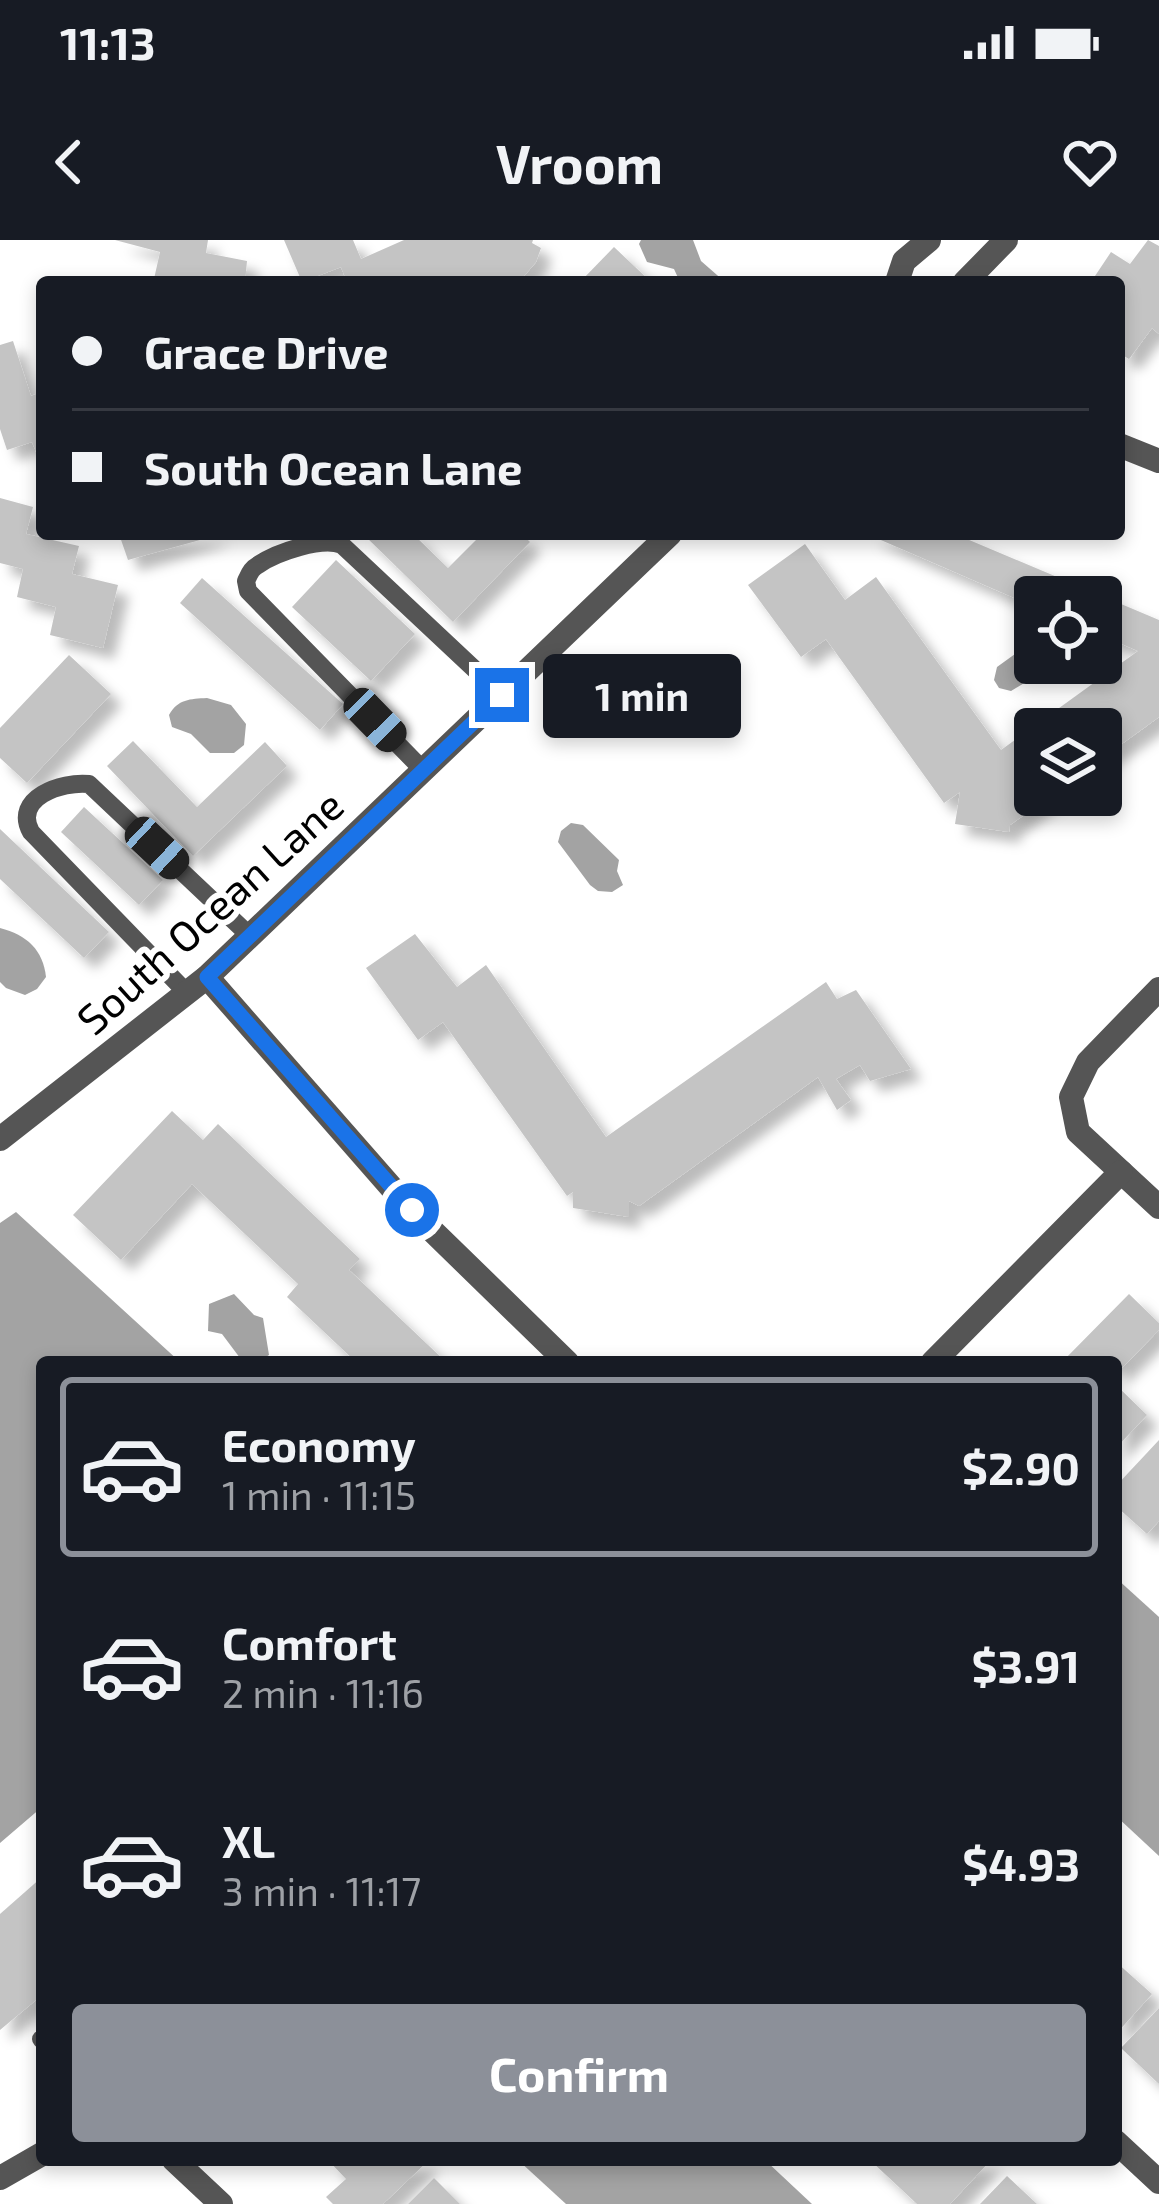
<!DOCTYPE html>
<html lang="en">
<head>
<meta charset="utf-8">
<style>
	body { margin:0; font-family:"Exo 2",sans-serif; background:#242831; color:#f1f3f6; height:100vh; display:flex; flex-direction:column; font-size:45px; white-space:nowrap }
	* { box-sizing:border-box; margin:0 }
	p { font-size:39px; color:#9ea1a6 }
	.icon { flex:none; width:66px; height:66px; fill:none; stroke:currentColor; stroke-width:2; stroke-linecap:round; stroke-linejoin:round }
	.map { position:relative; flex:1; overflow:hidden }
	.details { position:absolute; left:36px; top:1116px; width:1086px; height:810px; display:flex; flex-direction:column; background:#171b24; border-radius:12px; box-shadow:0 6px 18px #0003 }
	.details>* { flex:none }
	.top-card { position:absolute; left:36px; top:36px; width:1089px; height:264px; border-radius:12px; box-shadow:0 6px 18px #0003; display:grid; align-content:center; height:264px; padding:0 36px; background:#171b24 }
	.tools { position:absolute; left:1014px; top:336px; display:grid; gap:24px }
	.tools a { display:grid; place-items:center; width:108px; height:108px; border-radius:12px; background:#171b24; box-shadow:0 6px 18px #0003; font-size:60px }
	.end { position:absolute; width:54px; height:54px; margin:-27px; border:15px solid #1a73e8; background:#fff; box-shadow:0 0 0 6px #fff }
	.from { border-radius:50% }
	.bubble { position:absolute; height:84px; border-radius:12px; background:#171b24; box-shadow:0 6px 18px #0003; font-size:39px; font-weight:700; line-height:84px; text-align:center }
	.car { position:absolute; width:36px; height:72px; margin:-36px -18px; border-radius:15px; box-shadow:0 0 9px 3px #0007; background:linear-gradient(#222 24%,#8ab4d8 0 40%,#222 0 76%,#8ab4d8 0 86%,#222 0) }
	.top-card b { display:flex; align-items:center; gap:42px; height:114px; font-size:45px }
	.top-card b+b { border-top:3px solid #363941 }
	.top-card i { width:30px; height:30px; background:#f1f3f6 }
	ul { padding:21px 0 0; list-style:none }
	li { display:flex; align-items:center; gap:36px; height:180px; margin:0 24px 18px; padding:0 12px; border:6px solid transparent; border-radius:12px }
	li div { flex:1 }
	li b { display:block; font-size:45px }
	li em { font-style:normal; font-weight:700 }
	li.selected { border-color:#8c9099 }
	li>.icon { width:108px; height:108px; stroke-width:1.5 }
	.action { display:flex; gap:24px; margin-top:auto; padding:24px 36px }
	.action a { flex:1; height:138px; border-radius:12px; background:#8c9099; color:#fff; font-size:48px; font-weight:700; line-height:138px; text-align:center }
	.status { display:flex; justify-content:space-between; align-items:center; height:84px; padding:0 60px; background:#171b24; direction:ltr }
	.status svg { height:33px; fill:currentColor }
	header { display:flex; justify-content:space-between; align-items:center; height:156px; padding:0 36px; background:#171b24; font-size:54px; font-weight:700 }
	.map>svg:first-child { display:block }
	.water { fill:#a3a3a3 }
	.building { fill:#c4c4c4; filter:url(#shadow) }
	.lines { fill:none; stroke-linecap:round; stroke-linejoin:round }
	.lane { stroke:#555; stroke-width:18 }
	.street { stroke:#555; stroke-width:24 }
	.route { stroke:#1a73e8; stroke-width:15 }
	.labels { text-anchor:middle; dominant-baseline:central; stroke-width:12; stroke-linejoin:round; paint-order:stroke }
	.street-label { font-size:42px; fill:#000; stroke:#fff }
</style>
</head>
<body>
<div class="status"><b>11:13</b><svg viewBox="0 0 49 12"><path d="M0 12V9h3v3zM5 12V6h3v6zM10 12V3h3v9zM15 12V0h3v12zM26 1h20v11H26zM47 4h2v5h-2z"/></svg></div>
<header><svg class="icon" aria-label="back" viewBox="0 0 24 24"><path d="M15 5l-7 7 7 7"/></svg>Vroom<svg class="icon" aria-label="heart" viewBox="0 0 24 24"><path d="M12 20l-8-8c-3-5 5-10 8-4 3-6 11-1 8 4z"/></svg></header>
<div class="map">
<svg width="1159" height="1964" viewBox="0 0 1159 1964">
	<defs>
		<filter id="shadow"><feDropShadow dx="11" dy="11" stdDeviation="6" flood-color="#0004"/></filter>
	</defs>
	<rect width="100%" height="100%" fill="#fff"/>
	<g class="water">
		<polygon points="641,0 693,0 701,21 725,42 680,42 674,29 647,22 639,4"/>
		<polygon points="1015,414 1035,415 1035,423 1064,423 1069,427 1068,436 1056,444 1026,442 1011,451 999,448 994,440 997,427"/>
		<path d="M207 458 231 465 246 484 244 505 234 513H210L191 494 172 487 169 475C178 459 190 459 207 458Z"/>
		<polygon points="571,583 583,585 619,620 617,631 623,645 612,652 598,651 590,645 558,602 561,591"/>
		<path d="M0 688C27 695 43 710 46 737L37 749 25 755 6 748 0 742Z"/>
		<polygon points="16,972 180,1122 42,1122 42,1567 0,1603 0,983"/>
		<polygon points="234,1054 254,1075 263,1078 269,1115 258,1122 243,1122 222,1094 208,1091 209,1064"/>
		<polygon points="1116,1338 1159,1377 1159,1616 1116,1576"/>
		<polygon points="518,1920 765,1920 812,1964 566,1964"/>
	</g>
	<g class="building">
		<polygon points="115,0 208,0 206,13 247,21 245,42 172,42 154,39 160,12"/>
		<polygon points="284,0 353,0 361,19 404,0 533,0 532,3 541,8 536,22 519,42 347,42 341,27 302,42"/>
		<polygon points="1148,0 1159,6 1159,94 1152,88 1129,119 1119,113 1119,42 1091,42 1111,12 1130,24"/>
		<polygon points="614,7 651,42 580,42"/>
		<polygon points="13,101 31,156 42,152 42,226 32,202 7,210 0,189 0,105"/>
		<polygon points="0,258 33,267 26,294 79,306 72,334 118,345 103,408 50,395 56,367 17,357 23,329 0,323"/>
		<polygon points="119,294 218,294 218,295 128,320"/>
		<polygon points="363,294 413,294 448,328 482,294 522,294 530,302 453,382"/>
		<polygon points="867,294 955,294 1159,380 1159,477 1101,519 1101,489 1035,489 1035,555 1052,555 1010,585 1009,592 955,584 960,552 944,563 826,399 801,417 748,345 805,304 845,360 876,337 1001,510 1138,411 1101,395 1101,357 1035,357 1035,367"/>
		<polygon points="336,320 415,394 371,441 292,367"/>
		<polygon points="202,338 343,464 320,490 180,363"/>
		<polygon points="69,415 111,454 27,543 0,518 0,488"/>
		<polygon points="133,501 197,567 265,502 287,526 193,616 107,526"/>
		<polygon points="84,567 163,640 139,665 61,592"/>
		<polygon points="0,589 109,692 84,718 0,639"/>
		<polygon points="415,694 457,747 486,725 606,897 826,742 837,759 856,750 911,829 870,841 860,825 836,839 851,860 837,870 818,837 639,966 629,961 629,977 573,968 573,952 567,956 443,782 418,800 366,728"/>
		<polygon points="172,871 203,900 218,884 360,1019 349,1030 446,1122 356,1122 287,1057 298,1044 192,944 121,1020 73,975"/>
		<polygon points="1129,1054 1159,1083 1159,1090 1116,1134 1116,1122 1062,1122"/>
		<polygon points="1116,1145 1147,1175 1116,1208"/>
		<polygon points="1159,1200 1159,1281 1147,1294 1116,1266 1116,1246"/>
		<polygon points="42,1637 42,1755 0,1790 0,1674"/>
		<polygon points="1116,1722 1152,1754 1116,1794"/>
		<polygon points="1159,1768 1159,1844 1121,1808"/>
		<polygon points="328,1920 429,1920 383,1964 333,1964 326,1957 346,1939"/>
		<polygon points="870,1920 991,1920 950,1964 917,1964"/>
		<polygon points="1007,1936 1037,1964 980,1964"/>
		<polygon points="434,1938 460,1964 408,1964"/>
	</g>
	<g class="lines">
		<g class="lane">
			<path d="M423 530 248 351 246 341C250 333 251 329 258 325 277 312 322 297 342 305L502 455"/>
			<path d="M187 753 31 592C12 558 62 541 89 544L250 696"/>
			<polyline points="41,1799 42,1800"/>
		</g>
		<g class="street">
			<polyline points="897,42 904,21 929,0"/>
			<polyline points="965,42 1006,0"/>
			<polyline points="1119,205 1159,221"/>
			<polyline points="207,737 412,971 567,1122"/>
			<polyline points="1159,749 1088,822 1071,857 1078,892 1159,967"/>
			<polyline points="0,899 207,737 670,294"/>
			<polyline points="933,1122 1121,932"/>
			<polyline points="1116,1902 1159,1942"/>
			<polyline points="174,1920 221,1964"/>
			<polyline points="0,1938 42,1914"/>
		</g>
	</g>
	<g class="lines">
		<polyline class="route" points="412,970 207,737 502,455"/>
	</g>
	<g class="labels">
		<g class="street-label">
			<text transform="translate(209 671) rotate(-42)">South Ocean Lane</text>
		</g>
	</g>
</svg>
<div class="tools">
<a><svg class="icon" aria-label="locate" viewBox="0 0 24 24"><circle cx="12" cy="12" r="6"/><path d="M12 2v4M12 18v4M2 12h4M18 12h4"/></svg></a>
<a><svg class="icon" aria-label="layers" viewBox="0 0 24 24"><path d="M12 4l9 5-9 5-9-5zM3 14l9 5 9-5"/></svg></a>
</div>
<i class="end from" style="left:412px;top:970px"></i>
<i class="end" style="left:502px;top:455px"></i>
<div class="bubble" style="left:543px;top:414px;width:198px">1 min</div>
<i class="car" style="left:375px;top:480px;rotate:136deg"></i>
<i class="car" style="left:157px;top:608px;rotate:133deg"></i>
<div class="top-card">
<b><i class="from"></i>Grace Drive</b>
<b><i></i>South Ocean Lane</b>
</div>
<section class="details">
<ul>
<li class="selected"><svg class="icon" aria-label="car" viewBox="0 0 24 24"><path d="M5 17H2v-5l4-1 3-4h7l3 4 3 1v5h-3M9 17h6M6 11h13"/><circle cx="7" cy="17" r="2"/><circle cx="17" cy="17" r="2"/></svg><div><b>Economy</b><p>1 min · 11:15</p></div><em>$2.90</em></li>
<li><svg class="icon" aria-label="car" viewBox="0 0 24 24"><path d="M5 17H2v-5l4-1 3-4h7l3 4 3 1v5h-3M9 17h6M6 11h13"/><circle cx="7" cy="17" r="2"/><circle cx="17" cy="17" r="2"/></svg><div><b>Comfort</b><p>2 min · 11:16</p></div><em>$3.91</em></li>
<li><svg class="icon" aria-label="car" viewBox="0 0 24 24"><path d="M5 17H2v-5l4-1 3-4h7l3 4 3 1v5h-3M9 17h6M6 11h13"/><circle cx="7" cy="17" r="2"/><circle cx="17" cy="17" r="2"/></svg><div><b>XL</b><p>3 min · 11:17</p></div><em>$4.93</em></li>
</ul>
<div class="action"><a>Confirm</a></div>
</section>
</div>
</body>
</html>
